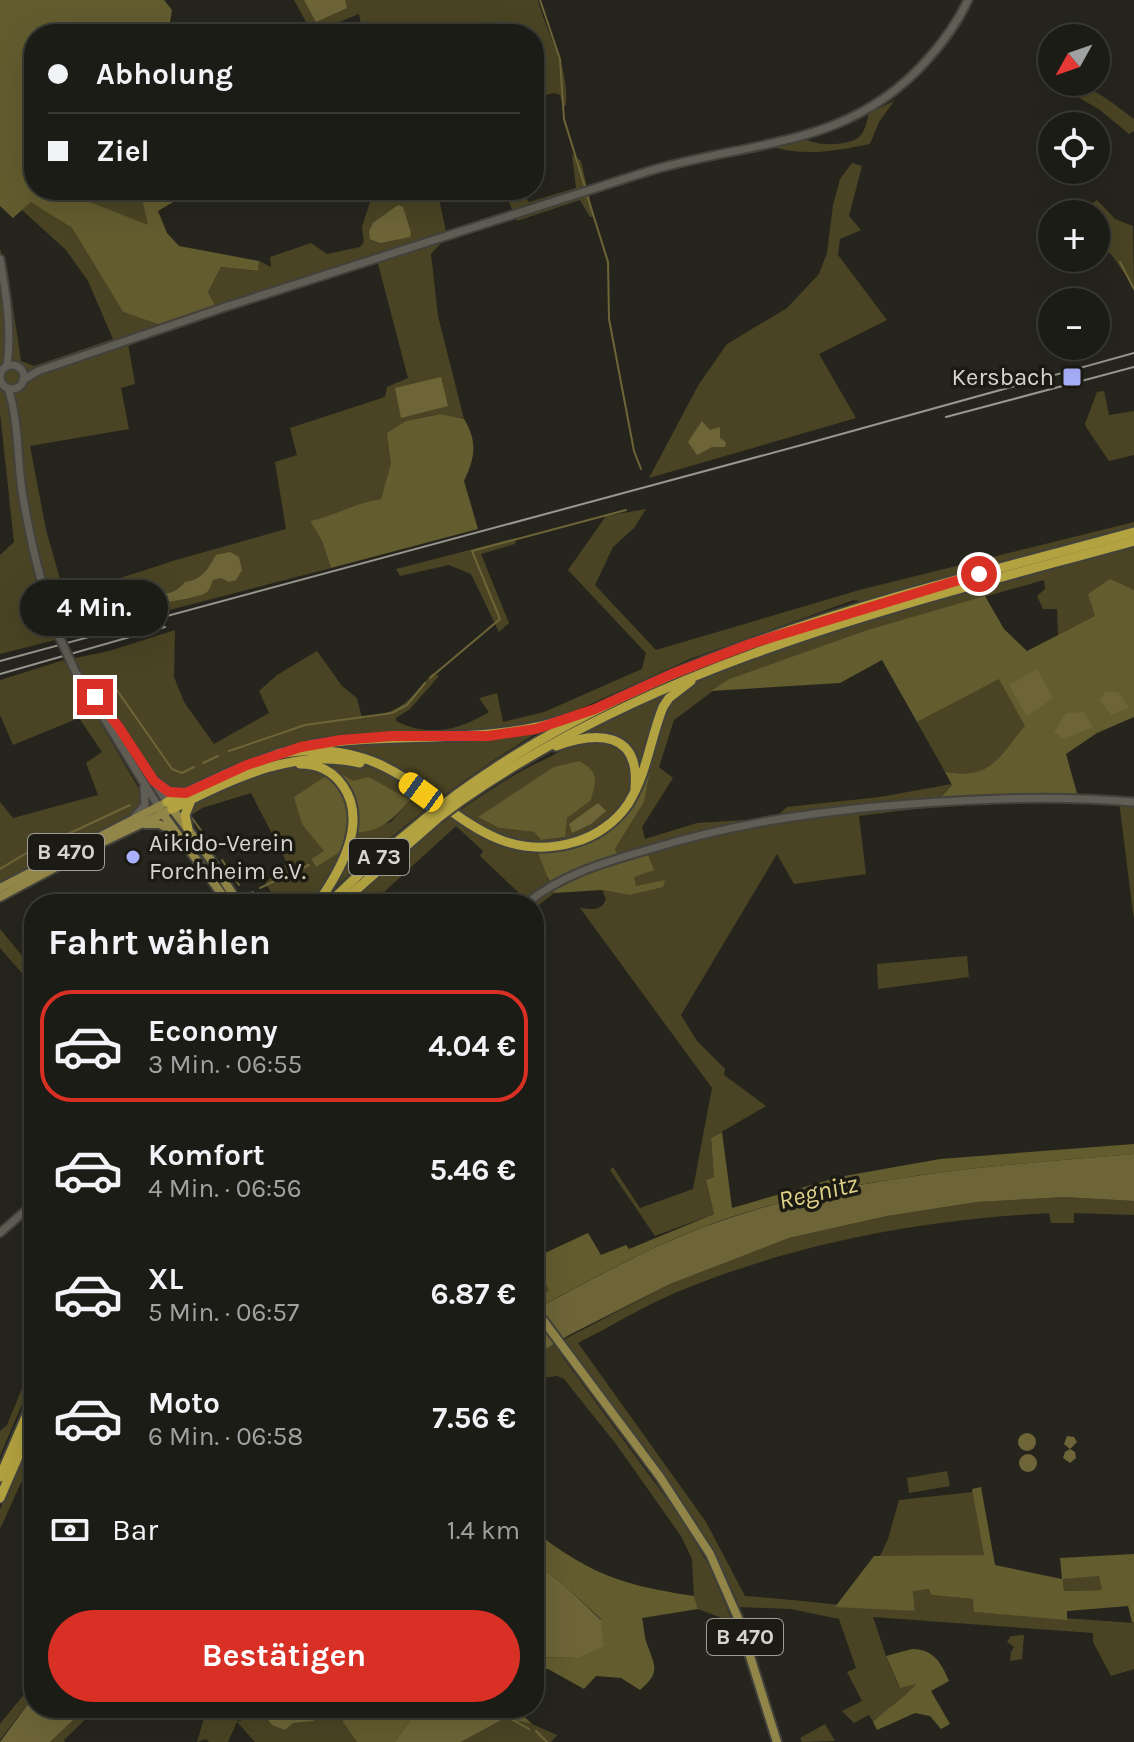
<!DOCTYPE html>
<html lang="de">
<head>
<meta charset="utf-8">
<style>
	body { margin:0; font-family:Karla,sans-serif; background:#292923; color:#f1f3f6; height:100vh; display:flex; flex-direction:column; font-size:30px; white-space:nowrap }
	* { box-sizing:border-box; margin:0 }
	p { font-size:26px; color:#a0a1a1 }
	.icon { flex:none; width:44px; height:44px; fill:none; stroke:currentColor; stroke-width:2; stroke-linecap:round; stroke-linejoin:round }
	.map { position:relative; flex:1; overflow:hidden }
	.side { position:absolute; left:24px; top:894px; width:520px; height:824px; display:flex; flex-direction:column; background:#1c1c16; border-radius:32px; box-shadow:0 8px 32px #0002,0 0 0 2px #3a3a35 }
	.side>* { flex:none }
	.top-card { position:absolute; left:24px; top:24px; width:520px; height:176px; border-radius:32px; box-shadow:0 8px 32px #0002,0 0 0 2px #3a3a35; display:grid; align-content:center; height:176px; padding:0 24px; background:#1c1c16 }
	.needle { width:52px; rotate:230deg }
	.buttons { position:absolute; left:1038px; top:24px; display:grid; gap:16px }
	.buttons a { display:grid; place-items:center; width:72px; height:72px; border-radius:50%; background:#1c1c16; box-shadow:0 8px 32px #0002,0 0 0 2px #3a3a35; font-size:40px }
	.end { position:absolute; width:36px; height:36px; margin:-18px; border:10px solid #d93025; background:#fff; box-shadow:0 0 0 4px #fff }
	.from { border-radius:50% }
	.bubble { position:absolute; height:56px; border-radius:28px; background:#1c1c16; box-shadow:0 8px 32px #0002,0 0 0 2px #3a3a35; font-size:26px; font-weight:700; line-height:56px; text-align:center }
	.car { position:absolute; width:24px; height:48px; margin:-24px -12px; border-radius:10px; box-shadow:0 0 6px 2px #0007; background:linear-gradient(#f5c518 24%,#345 0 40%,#f5c518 0 76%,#345 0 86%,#f5c518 0) }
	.top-card b { display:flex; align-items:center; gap:28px; height:76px; font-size:30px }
	.top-card b+b { border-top:2px solid #3a3a35 }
	.top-card i { width:20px; height:20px; background:#f1f3f6 }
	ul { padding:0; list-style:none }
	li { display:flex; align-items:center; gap:24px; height:112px; margin:0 16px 12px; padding:0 8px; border:4px solid transparent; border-radius:32px }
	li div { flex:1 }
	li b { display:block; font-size:30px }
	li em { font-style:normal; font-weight:700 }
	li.active { border-color:#d93025 }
	li>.icon { width:72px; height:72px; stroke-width:1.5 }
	h2 { padding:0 24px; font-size:36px; line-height:96px }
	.pay { display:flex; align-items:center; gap:20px; height:88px; padding:0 24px; font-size:30px }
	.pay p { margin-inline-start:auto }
	.cta { display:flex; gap:16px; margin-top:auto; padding:16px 24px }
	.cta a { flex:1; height:92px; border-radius:48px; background:#d93025; color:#fff; font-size:32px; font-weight:700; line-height:92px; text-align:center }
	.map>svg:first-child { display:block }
	.green { fill:#4a4424; fill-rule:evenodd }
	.forest { fill:#635c2f; fill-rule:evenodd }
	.water { fill:#6d6538 }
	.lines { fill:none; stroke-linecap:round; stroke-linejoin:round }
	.stream { stroke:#6d6538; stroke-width:2 }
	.secondary-casing { stroke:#42413b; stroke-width:11 }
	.primary-casing { stroke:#42413b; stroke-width:12 }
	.highway-casing { stroke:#42413b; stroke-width:13 }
	.secondary { stroke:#5f5d54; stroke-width:7 }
	.primary { stroke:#918648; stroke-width:8 }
	.highway { stroke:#b2a240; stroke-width:9 }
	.rail { stroke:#97968f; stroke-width:2 }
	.secondary-bridge-casing { stroke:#42413b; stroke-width:11; stroke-linecap:butt }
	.highway-bridge-casing { stroke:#42413b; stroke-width:13; stroke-linecap:butt }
	.secondary-bridge { stroke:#5f5d54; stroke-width:7 }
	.highway-bridge { stroke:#b2a240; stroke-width:9 }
	.route { stroke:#d93025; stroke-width:10 }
	.poi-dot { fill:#a9b0fc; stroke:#1c1b13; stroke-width:3 }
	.labels { text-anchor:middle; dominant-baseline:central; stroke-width:7; stroke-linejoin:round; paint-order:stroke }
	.shield { fill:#1c1b13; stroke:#9e9c97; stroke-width:2 }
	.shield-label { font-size:22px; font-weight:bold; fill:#d5d4cf }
	.poi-label { font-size:24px; fill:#d5d4cf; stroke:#1c1b13; text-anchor:end }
	.water-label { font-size:26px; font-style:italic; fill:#ded188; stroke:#1c1b13 }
</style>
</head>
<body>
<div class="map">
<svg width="1134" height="1742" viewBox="0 0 1134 1742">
	<rect width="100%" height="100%" fill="#26251d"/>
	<g class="green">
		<path d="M294 0H538C548 39 569 63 566 105L563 107 560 95 554 93 534 98V34H363L359 14 312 33Z"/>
		<path d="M1061 82C1089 82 1112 103 1134 119V131L1129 134 1100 110 1059 86Z"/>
		<path d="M894 101 879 122 870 144C835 151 804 157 770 146L805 139C817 146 846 146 858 138 865 133 867 121 869 113Z"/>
		<polygon points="572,154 581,161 594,217 590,217 580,200 517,221 504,190 520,190 529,202 576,188"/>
		<polygon points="852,163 862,166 849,216 861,230 840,239 838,255 887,320 819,354 856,418 649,478 699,384 727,344 787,308 819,274 827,253 833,205 840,179"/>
		<polygon points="60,190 140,190 149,226"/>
		<path d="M374 190H437L447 236 431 254 438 316 464 419 439 414 406 421 381 499C357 502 335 516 310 521L322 541 331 568 66 637 64 632 54 636 55 640 0 654V555L14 542 0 413V248L11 295 21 361 34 366 113 339 88 281 66 250 22 210 31 201 72 228 123 312 163 326 127 338 135 384 121 388 129 429 30 446 46 530 65 596 176 560 286 529 275 462 297 455 290 428 385 397 387 387 408 378 376 256 216 307 208 292 221 267 257 271 259 261 271 267 270 257 311 243 327 254 360 247 364 242 362 227Z"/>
		<polygon points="1097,200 1115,219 1133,226 1134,287 1111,254 1107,252 1100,241 1096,244 1096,214 1077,214"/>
		<polygon points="1104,391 1109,415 1134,411 1134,455 1109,461 1086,427 1085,424 1097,392"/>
		<path d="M646 509 634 528 613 547 595 585 656 650 863 589 1134 522V526L861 602 854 600 690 659 571 713 541 724 540 731C456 782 389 835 318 904H279L265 883 287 863 251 793 202 808 188 817 172 790 155 779 119 721 77 671 80 669 75 658 109 651 175 630 174 677 184 702 214 744 269 713 259 691 277 675 317 651 342 686 357 698 362 718C404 711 405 704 433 673L439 676 410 709 396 718V721C430 738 459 730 489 712L479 698 497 693 503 722 544 712 642 669 646 653 568 570 606 516ZM369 777 409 801 391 822 348 832 316 867 311 859 324 851Z"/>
		<polygon points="516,538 515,544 481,554 509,623 499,632 471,574 449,565 400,576 396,569"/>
		<path d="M1134 546V590L1096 616 1058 635 1057 609H1043L1037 596 1045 589 1044 580 867 630 729 679 674 720 659 767 673 778 642 827 645 839 697 823 775 818 787 807 880 797 952 784 931 807 859 816 866 874 794 884 777 854 681 1015 697 1041 725 1069 724 1075 766 1106 711 1138 714 1177 706 1180 714 1214 655 1236 610 1170 613 1167 640 1208 693 1189 712 1088 580 908C592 909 601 912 606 899L602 890 629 895 636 887 633 877 647 855 621 863 615 849 644 802 648 774 636 801 624 818 601 836 576 846 547 878 554 893 534 909V904H505L518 892 480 856 483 851 456 826 371 904H348C394 857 456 810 513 776 535 762 571 750 587 732L702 676 754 657 866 620ZM478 817 565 837 541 840 534 832 499 828Z"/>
		<polygon points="64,660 142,794 143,802 133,814 0,885 0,802 13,818 98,795 86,763 102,752 79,718 13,745 0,715 0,680"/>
		<path d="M999 678 1026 726C997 759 992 779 945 772L917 722Z"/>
		<polygon points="1119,801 1134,802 1134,918 1133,913"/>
		<polygon points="0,929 34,970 34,987 0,948"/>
		<polygon points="967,956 969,977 878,989 877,964"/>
		<path d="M1064 1197 1134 1201V1215L1074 1213V1223H1051L1049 1213C921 1220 794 1243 675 1293 642 1307 610 1327 578 1343L706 1522 745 1596C802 1600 858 1608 915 1611L913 1590 929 1589 931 1595 973 1599 975 1612 1134 1623V1669L1111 1676 1093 1642V1633L873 1617 886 1656 899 1687 917 1683C904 1699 887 1707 873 1722L869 1715 854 1723 842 1711 862 1701 847 1672 856 1668 839 1619 791 1609 740 1607 724 1572 697 1523 568 1348 561 1355 686 1525 710 1568 731 1618 727 1620 698 1609 694 1596 692 1559 681 1536 616 1444 564 1379 557 1376 534 1379V1367L542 1357 540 1352 670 1284 789 1238 887 1216 977 1202Z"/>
		<polygon points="534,1268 549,1290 534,1301"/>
		<polygon points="34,1359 34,1376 0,1456 0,1431 7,1425"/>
		<polygon points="34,1434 34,1454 0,1529 0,1509"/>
		<polygon points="947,1471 950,1486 909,1493 907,1478"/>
		<polygon points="973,1492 984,1555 879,1558 888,1539 899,1500"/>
		<polygon points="1099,1575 1102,1590 1064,1591 1063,1579"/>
		<polygon points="1024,1635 1022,1659 1010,1661 1011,1652 1014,1647 1007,1642 1011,1636"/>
		<polygon points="34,1682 34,1696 0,1740 0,1724"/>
		<polygon points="86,1708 97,1708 64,1740 65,1742 50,1742"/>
		<path d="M207 1708H239L237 1721C246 1720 255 1718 264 1717 294 1715 298 1735 326 1708H362L342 1721 357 1742H255L237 1722 228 1742H209L206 1739 197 1742Z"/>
		<polygon points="505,1718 532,1724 557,1735 551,1742 461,1742"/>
		<polygon points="825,1724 835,1741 802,1742 800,1738"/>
	</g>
	<g class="forest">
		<polygon points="0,0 164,0 172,10 170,22 151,34 34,34 34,190 60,190 148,225 140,190 194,190 158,211 167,233 179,246 259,261 258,271 221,267 208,292 216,307 163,326 123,312 72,228 31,202 13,218 0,206"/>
		<path d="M440 414 464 419C478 442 475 458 464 481L478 529 331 568 322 541 310 521C334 516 357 502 381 499L391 464 387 433 406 421Z"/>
		<path d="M1110 579 1134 590V717L1097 733 1066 754 1078 797H1017L983 804 931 807 952 785 945 772C992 779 997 759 1025 726L999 679 917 722 882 660 840 683 711 691 729 679 867 630 985 596 1004 629 1027 651 1095 616 1088 594Z"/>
		<path d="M579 761C600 773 596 779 591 800L567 818 565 837 541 840 534 832 499 828 478 817 554 767Z"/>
		<path d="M335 770 353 781 369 777 410 800C392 821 377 835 348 832L340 852 316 867 311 859 324 851 302 824 294 797Z"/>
		<path d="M650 770 644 802 615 849 621 863 648 855 654 870 634 877 636 886 665 880 663 887 629 895 602 890 554 893 538 853C602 841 623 832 650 770Z"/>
		<path d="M722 1132 732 1208 839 1177 940 1159 1134 1144V1154C992 1166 850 1175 714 1223 653 1245 596 1277 539 1307L534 1301 549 1290 534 1268V1258L588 1233 601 1255 626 1245 629 1249 714 1214 706 1180 714 1177 711 1138Z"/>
		<path d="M981 1487 995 1565 1062 1579 1060 1558 1134 1554V1623L1132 1622 1128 1606 1067 1611V1620L974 1612 973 1599 931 1595 929 1589 913 1591 915 1611 835 1607 874 1556 984 1555 972 1489ZM1099 1576 1102 1590 1064 1591 1063 1579Z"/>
		<path d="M534 1531C592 1575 622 1585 694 1596L698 1609 642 1618C644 1627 644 1636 647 1644 655 1667 661 1672 640 1690L621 1678 596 1676 584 1689 548 1669 534 1671V1657L578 1658 601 1619 565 1586 534 1562Z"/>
		<path d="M912 1649C934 1649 941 1663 949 1681L931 1691 950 1724 941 1729 930 1716 915 1713 877 1730 873 1722C887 1707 903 1700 916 1684L900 1688 886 1656Z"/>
		<polygon points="357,1708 420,1708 394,1742 357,1742 342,1721 360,1709"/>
		<polygon points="501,1708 515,1708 532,1724 505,1718"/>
	</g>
	<g class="water">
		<polygon points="304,0 345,0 347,8 316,22"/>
		<polygon points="398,205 403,207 411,233 410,237 380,243 370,239 369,231 373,223"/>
		<polygon points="441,377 448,406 401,418 395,388"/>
		<polygon points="702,421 710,430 720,427 720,438 726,442 725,447 712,447 697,455 688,442"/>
		<path d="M230 552 239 557 242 570 236 580 229 582 221 578 213 580C211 584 210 589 207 592 204 596 166 603 160 603 151 611 139 608 128 613L119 610 116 599 123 591 138 585C157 593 170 600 185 582 202 580 208 569 216 555Z"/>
		<polygon points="1037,669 1053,698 1027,717 1009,685"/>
		<polygon points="1106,692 1118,692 1129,708 1111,715 1099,699"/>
		<polygon points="1084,712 1093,727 1064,739 1054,732 1066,713"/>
		<polygon points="598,803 606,811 591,824 572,833 569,824"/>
		<path d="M1134 1154V1201L1064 1197 977 1202 887 1216 789 1238 670 1284 571 1334 534 1356V1310C593 1279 652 1245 715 1223 850 1175 992 1166 1134 1154Z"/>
		<circle cx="1027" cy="1442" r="9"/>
		<polygon points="1067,1436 1074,1437 1077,1442 1070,1449 1075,1452 1076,1458 1070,1463 1063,1458 1065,1452 1070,1449 1064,1444"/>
		<circle cx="1028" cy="1463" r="9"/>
		<polygon points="534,1562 565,1586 601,1620 604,1646 578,1658 534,1657"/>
		<polygon points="34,1696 34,1708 86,1708 50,1742 0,1742"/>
		<polygon points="247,1708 326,1708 313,1721 293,1723 285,1730 272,1725 266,1717 254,1719"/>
		<polygon points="420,1708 501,1708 505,1718 461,1742 394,1742"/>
	</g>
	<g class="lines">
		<g class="stream">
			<polyline points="540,0 560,59 564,119 585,187"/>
			<polyline points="587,195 608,262 609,319 634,451 641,469"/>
			<polyline points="1120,262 1134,289"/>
			<polyline points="430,678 500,619 472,551 626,510"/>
			<polyline points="112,683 172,769 182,773 194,767"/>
			<polyline points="229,751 305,725 392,713 407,705 425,683"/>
			<polyline points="203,763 218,756"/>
			<polyline points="192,818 213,847"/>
			<polyline points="36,849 130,805"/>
			<polyline points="222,860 239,885"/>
			<polyline points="0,869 30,851"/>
			<polyline points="260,888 309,865"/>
			<polyline points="247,904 243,896 253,892"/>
			<polyline points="504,1715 529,1729"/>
			<polyline points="536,1731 547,1742"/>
		</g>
		<g class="secondary-casing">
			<g id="secondary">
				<path d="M0 259C6 293 12 331 7 366"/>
				<circle cx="12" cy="377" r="12"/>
				<path d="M23 380 38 371 222 308 649 171C753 140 849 148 927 60 944 41 957 24 968 0"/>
				<path d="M8 388C19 421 17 457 22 491 30 540 41 587 58 634"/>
				<polyline points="75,671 158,806"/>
				<polyline points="89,690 118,726 167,802"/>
				<polyline points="135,816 145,805 144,788"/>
				<path d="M526 904C560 875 605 862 647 850 735 823 818 811 910 804 985 798 1059 795 1134 802"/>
				<polyline points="0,1233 34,1203"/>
			</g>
		</g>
		<g class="primary-casing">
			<g id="primary">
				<polyline points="160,810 229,904"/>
				<polyline points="145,824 159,824 174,831"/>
				<polyline points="0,888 167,802 209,857 239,904"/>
				<polyline points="0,897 101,843 172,809"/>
				<polyline points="534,1308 660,1477 710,1554 738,1618 777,1742"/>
			</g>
		</g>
		<g class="highway-casing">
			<g id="highway">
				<path d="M311 745C397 731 486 746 570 718"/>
				<path d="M556 746C597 731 640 731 635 788"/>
				<path d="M278 754C312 748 342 749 374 762 445 791 486 868 575 842 596 836 616 822 628 804 647 774 650 739 663 707L669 698 691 681"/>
				<path d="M300 764C318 764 333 771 343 786 369 823 339 873 317 904"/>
				<polyline points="154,781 169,792 183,793"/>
				<path d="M456 795C655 649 901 596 1134 532"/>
				<path d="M462 800C663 660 902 605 1134 541"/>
				<polyline points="167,802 224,775 281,753"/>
				<path d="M172 809C231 780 293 747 360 763"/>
				<polyline points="188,829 185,815 191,800"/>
				<polyline points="328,904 368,866 432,813"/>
				<polyline points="340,904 438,818"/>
				<polyline points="0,1477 34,1398"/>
				<polyline points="0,1498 34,1420"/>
			</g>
		</g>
		<use href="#secondary" class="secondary"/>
		<use href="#primary" class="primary"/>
		<use href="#highway" class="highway"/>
		<g class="rail">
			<polyline points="946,417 1134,367"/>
			<polyline points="0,661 809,443 1134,353"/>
			<polyline points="0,674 165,627"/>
		</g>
		<g class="secondary-bridge-casing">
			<polyline id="secondary-bridge" points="58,634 75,671"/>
		</g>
		<g class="highway-bridge-casing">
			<g id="highway-bridge">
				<polyline points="432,813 456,795"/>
				<polyline points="438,818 462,800"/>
			</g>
		</g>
		<use href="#secondary-bridge" class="secondary-bridge"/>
		<use href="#highway-bridge" class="highway-bridge"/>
	</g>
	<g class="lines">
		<polyline class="route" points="95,697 118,726 154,781 169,792 186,793 247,765 301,747 341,740 392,736 488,736 536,729 595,709 672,674 750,644 979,574"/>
	</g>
	<g class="poi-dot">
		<rect x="1062" y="367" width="20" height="20" rx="4"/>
		<circle cx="133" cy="857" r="8"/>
	</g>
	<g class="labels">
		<g class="shield">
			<rect x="28" y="834" width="76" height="36" rx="6"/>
			<rect x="349" y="839" width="60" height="36" rx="6"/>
			<rect x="707" y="1619" width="76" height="36" rx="6"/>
		</g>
		<g class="shield-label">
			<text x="66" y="852">B 470</text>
			<text x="379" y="857">A 73</text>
			<text x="745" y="1637">B 470</text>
		</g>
		<g class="poi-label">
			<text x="1054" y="377">Kersbach</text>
			<text x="149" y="843" text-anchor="start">Aikido-Verein<tspan x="149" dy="28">Forchheim e.V.</tspan></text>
		</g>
		<g class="water-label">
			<text transform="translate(818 1192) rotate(-13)">Regnitz</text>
		</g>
	</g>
</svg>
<div class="buttons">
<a><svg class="needle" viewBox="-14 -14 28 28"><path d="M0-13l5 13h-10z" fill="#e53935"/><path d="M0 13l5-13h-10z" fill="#a0a1a1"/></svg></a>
<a><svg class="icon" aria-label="locate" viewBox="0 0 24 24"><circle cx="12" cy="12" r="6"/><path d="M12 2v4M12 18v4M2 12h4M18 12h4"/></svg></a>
<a>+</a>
<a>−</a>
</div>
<i class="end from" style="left:979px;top:574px"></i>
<i class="end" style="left:95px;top:697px"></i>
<div class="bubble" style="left:20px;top:580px;width:148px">4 Min.</div>
<i class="car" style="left:421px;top:792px;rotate:306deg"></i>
<div class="top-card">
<b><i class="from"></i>Abholung</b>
<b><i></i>Ziel</b>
</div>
<section class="side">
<h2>Fahrt wählen</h2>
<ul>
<li class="active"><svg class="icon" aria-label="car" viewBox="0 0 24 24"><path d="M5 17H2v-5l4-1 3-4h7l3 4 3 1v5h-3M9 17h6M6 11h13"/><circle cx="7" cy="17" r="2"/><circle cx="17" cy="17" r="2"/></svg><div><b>Economy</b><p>3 Min. · 06:55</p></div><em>4.04 €</em></li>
<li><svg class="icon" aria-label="car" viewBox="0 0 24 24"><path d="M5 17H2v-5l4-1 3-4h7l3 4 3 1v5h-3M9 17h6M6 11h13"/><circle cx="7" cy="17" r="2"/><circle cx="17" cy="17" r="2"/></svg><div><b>Komfort</b><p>4 Min. · 06:56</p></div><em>5.46 €</em></li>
<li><svg class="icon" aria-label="car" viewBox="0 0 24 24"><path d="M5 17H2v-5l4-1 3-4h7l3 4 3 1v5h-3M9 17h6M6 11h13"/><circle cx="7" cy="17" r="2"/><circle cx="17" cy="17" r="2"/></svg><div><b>XL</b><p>5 Min. · 06:57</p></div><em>6.87 €</em></li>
<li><svg class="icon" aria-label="car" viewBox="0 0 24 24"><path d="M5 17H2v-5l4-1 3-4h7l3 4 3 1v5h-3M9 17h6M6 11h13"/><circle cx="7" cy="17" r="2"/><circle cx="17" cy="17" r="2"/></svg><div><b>Moto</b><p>6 Min. · 06:58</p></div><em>7.56 €</em></li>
</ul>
<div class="pay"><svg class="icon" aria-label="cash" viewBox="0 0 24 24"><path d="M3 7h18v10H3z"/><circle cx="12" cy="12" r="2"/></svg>Bar<p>1.4 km</p></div>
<div class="cta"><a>Bestätigen</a></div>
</section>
</div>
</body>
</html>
